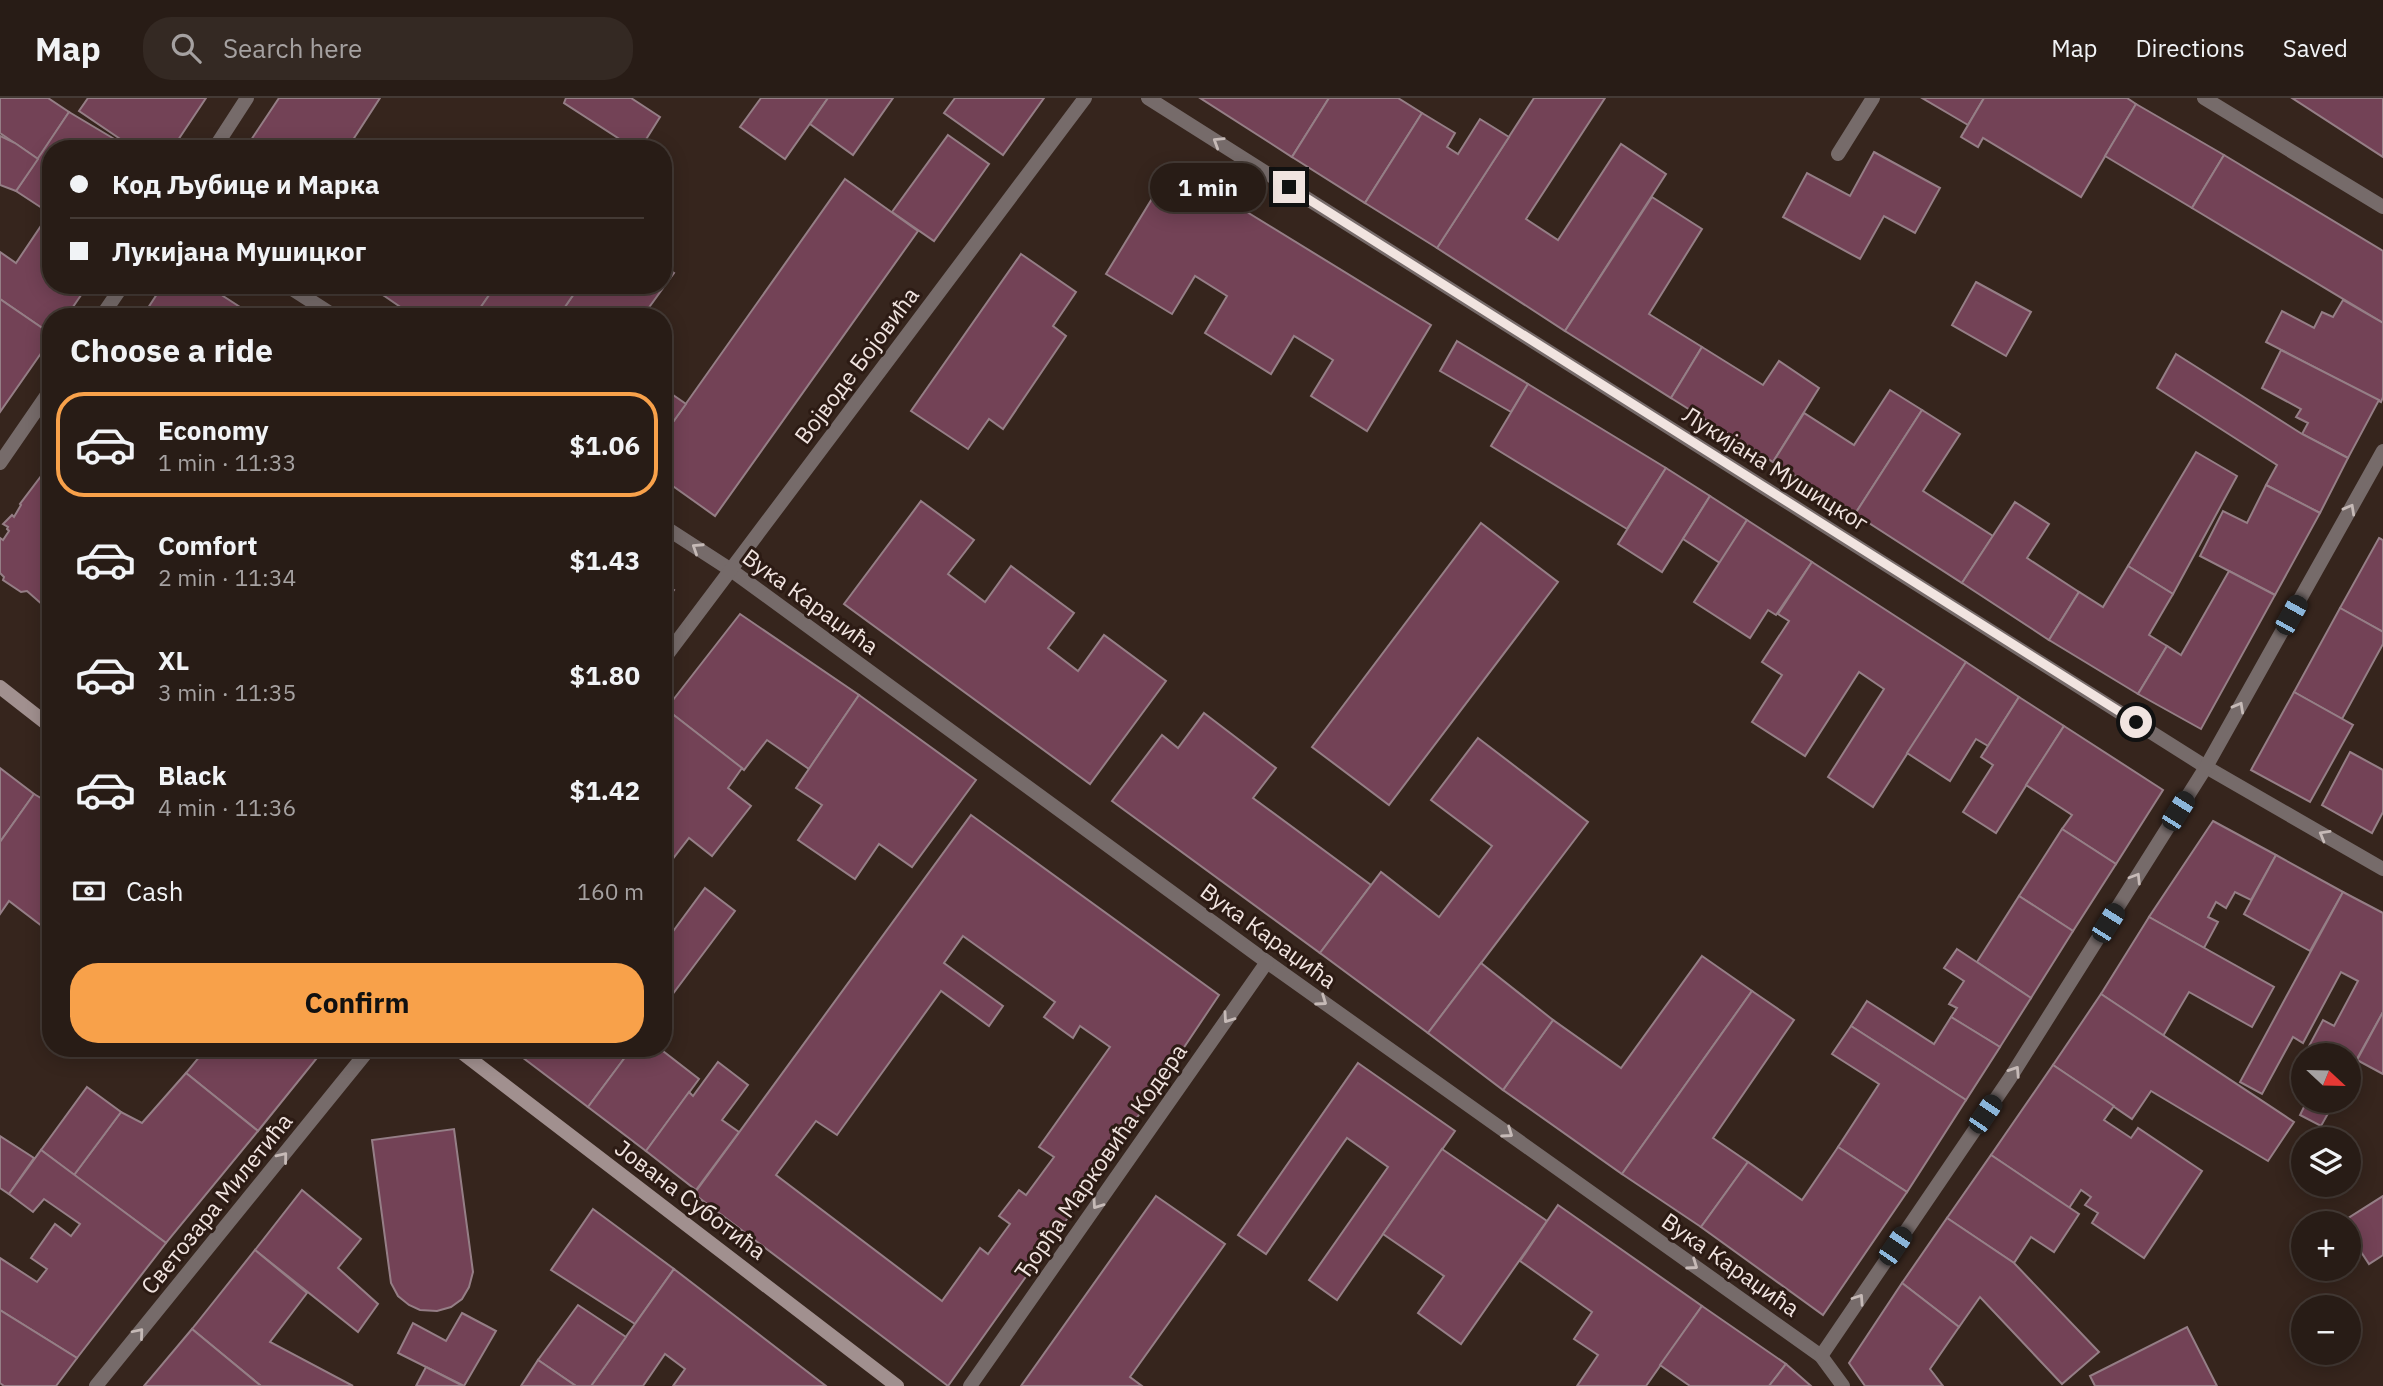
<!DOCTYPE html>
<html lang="en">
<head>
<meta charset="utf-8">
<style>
	body { margin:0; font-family:"IBM Plex Sans",sans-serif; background:#342923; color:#f1f3f6; height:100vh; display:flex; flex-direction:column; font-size:26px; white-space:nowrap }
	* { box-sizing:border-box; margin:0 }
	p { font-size:23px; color:#a5a1a1 }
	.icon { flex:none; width:38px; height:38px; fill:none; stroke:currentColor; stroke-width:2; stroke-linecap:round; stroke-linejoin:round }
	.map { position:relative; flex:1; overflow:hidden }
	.sheet { position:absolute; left:42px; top:210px; width:630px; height:749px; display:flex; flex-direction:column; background:#281c16; border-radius:28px; box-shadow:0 4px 18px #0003,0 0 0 2px #443a35 }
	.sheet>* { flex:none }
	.banner { position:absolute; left:42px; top:42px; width:630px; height:154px; border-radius:28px; box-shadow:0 4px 18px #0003,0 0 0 2px #443a35; display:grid; align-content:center; height:154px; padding:0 28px; background:#281c16 }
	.needle { width:46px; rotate:112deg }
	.buttons { position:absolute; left:2291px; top:945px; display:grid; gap:14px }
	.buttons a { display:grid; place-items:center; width:70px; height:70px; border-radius:50%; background:#281c16; box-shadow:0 4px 18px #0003,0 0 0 2px #443a35; font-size:35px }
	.end { position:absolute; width:32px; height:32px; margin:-16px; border:9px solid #f1e4e0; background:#111; box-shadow:0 0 0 4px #111 }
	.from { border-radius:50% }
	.bubble { position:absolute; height:49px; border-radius:24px; background:#281c16; box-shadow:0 4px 18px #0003,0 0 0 2px #443a35; font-size:23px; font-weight:700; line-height:49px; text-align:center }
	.car { position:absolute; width:21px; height:42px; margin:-21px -10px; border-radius:9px; box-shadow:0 0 5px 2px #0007; background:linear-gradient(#222 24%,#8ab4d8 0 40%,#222 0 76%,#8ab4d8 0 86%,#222 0) }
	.banner b { display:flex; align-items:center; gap:24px; height:66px; font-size:26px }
	.banner b+b { border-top:2px solid #443a35 }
	.banner i { width:18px; height:18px; background:#f1f3f6 }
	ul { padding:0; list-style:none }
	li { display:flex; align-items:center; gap:21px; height:105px; margin:0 14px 10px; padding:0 14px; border:4px solid transparent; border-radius:28px }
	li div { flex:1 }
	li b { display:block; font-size:26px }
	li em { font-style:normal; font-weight:700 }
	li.current { border-color:#f8a14a }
	li>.icon { width:63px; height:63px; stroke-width:1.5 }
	h2 { padding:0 28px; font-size:32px; line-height:84px }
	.pay { display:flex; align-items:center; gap:18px; height:77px; padding:0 28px; font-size:26px }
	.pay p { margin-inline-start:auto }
	.button { display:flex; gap:14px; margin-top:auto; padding:14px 28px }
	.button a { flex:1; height:80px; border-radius:28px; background:#f8a14a; color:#111; font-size:28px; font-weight:700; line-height:80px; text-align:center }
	header { display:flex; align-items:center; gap:42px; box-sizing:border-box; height:98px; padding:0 35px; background:#281c16; border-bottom:2px solid #443a35 }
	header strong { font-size:33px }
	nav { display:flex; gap:38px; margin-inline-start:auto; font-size:24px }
	.search { width:490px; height:63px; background:#342923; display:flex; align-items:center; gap:18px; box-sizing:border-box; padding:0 24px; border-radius:28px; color:#a5a1a1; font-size:26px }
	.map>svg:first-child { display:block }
	.building { fill:#734256; stroke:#957e86; stroke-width:2; fill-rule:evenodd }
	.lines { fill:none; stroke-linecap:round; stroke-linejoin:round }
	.service { stroke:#766b6a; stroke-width:14 }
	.minor { stroke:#766b6a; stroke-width:14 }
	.tertiary { stroke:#766b6a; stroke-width:14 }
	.secondary { stroke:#a1908f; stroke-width:14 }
	.oneway { stroke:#c6bab7 }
	.route { stroke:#f1e4e0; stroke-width:9 }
	.labels { text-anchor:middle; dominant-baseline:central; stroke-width:6; stroke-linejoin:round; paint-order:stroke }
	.street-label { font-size:23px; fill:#f1e4e0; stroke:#2c1b14 }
</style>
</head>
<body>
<header>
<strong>Map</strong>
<div class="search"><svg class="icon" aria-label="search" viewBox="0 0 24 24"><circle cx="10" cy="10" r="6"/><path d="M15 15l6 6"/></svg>Search here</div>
<nav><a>Map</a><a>Directions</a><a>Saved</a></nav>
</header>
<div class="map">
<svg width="2383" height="1288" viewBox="0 0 2383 1288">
	<rect width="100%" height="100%" fill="#36251d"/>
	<g class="building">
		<polygon points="0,0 48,0 69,14 38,61 0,35"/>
		<polygon points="88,0 206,0 172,51 135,51 79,13"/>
		<polygon points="279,0 380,0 347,51 245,51"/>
		<polygon points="566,0 631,0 660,19 640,51 635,51 564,5"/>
		<polygon points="761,0 828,0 785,61 740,29"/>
		<polygon points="828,0 893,0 853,57 810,26"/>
		<polygon points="955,0 1044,0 1003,57 944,15"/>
		<polygon points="1200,0 1329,0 1292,59"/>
		<polygon points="1329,0 1398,0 1422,15 1365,105 1292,59"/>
		<polygon points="1534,0 1605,0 1526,121 1558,142 1621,46 1666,76 1565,233 1437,150"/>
		<polygon points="1922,0 1984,0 1968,27"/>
		<polygon points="1984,0 2127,0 2136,6 2081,99 1983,40 1978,49 1961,39"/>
		<polygon points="2292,0 2383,0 2383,59"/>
		<polygon points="2136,6 2224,57 2192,110 2105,58"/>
		<polygon points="69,14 131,51 51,51 51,116 16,93"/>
		<polygon points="1422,15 1455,35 1447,49 1458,56 1480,21 1509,39 1437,150 1365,105"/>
		<polygon points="948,37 989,66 934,143 892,114"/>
		<polygon points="0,38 15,45 38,61 16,93 0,87"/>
		<polygon points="1874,54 1940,90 1915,135 1884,118 1860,161 1783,119 1807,75 1850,98"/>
		<polygon points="2224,57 2383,153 2383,225 2192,110"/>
		<polygon points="1172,68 1431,227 1367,333 1311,298 1333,262 1294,238 1271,276 1205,235 1227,198 1195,178 1172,216 1106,176"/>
		<polygon points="845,81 918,133 715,418 663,381 663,338"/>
		<polygon points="1652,99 1702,131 1649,216 1702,249 1671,300 1565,233"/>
		<polygon points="49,116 51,187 88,187 66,219 51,219 51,236 0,201 0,154 16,165"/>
		<polygon points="1021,156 1076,194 1053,228 1066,238 1003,331 989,321 968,351 911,313"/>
		<polygon points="663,167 674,175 642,219 558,219 580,187 663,187"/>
		<polygon points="1976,184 2031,214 2006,258 1952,227"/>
		<polygon points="163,187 206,187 240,209 233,219 142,219"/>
		<polygon points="370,187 390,187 383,197"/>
		<polygon points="390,187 496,187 474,219 415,219 383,197"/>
		<polygon points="496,187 525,187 529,190 531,187 580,187 558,219 474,219"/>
		<polygon points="0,201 51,236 51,241 0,314"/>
		<polygon points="2343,202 2383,225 2383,299 2381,304 2266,244 2282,213 2314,230 2322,214 2333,219"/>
		<polygon points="1457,243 1528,286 1511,314 1440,273"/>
		<polygon points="1702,249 1763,287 1779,263 1819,290 1773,364 1671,300"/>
		<polygon points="2281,252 2379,302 2348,360 2302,336 2308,325 2296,319 2301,311 2262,290"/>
		<polygon points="2176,256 2302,336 2348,360 2320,415 2266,387 2277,367 2157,290"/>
		<polygon points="1528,286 1666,370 1627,431 1491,348"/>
		<polygon points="663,290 686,306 663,338"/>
		<polygon points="1890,292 1922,312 1855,416 1773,364 1804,315 1854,347"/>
		<polygon points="1922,312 1960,336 1923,393 1993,438 1962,485 1855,416"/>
		<polygon points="2196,354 2237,378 2173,496 2128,468"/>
		<polygon points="51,365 51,492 47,498 50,500 44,508 27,493 21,494 3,482 4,479 0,475 0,440 3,442 9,433 7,431 8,429 3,426 12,417 14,419 21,407 20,406"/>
		<polygon points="1666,370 1710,398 1662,474 1618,446"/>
		<polygon points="2266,387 2320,415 2275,497 2200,458 2223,413 2247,425"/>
		<polygon points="1710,398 1747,422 1720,465 1683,441"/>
		<polygon points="921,403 974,442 948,476 985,504 1011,468 1074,515 1048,550 1078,573 1104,537 1166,583 1090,686 844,506"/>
		<polygon points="2015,404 2049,426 2027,460 2079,494 2049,542 1962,485"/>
		<polygon points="1747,422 1812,464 1776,517 1768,512 1750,540 1694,504"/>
		<polygon points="1481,425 1558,484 1389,707 1312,649"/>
		<polygon points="2379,440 2383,442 2383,534 2340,510"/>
		<polygon points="1812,464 1966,564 1873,709 1828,679 1884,591 1859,574 1805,658 1752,624 1782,577 1762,564 1789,523 1778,516"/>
		<polygon points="2128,468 2173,496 2149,537 2167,548 2138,596 2049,542 2079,494 2103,509"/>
		<polygon points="2229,473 2275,497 2201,631 2138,596 2167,548 2181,557"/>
		<polygon points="663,485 674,492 663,506"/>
		<polygon points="2340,510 2383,534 2383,546 2342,621 2294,594"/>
		<polygon points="740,516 859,597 809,671 767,642 744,672 666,611"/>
		<polygon points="1966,564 2019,599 1988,648 1976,641 1950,683 1907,655"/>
		<polygon points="2294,594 2353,627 2310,704 2251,672"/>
		<polygon points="859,597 976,682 912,769 879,746 855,781 798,742 822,707 796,690"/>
		<polygon points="2019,599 2064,628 1996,735 1963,714 1993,667 1981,659"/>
		<polygon points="666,611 742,670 728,690 751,708 712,758 689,740 668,767 663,763 663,614"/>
		<polygon points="1204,615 1276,670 1253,700 1371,787 1320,855 1112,703 1162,637 1178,650"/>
		<polygon points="2064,628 2163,692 2116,766 2062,731 2072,717 2026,687"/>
		<polygon points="1478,640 1588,724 1428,935 1320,855 1381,774 1439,819 1492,748 1431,702"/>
		<polygon points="2350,654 2383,672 2383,714 2372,735 2322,707"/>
		<polygon points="0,670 34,696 0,744"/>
		<polygon points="34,696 51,706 51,835 9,803 0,816 0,744"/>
		<path d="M971 717 1219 897 1102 1072 948 1288 694 1096ZM963 838 1055 904 1044 919 1073 940 1080 928 1110 949 1039 1049 1054 1059 1026 1097 1019 1092 999 1118 1010 1126 988 1156 980 1150 942 1203 776 1077 816 1023 837 1037 941 893 989 928 1003 908 944 865Z"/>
		<polygon points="2213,723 2276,757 2251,802 2235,794 2226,810 2216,804 2208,819 2218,824 2204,850 2149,819"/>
		<polygon points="2062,731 2116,766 2073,833 2019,798"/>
		<polygon points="2276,757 2343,794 2310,853 2244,816"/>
		<polygon points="705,790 735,813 663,909 663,847"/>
		<polygon points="2343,794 2383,815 2383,914 2348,977 2348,957 2325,957 2309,948 2323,922 2334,928 2358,883 2341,874 2303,945 2293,939 2262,996 2240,984"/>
		<polygon points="2019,798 2073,833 2031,900 1977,864"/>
		<polygon points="2149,819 2274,889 2252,929 2189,894 2163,938 2101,896"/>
		<polygon points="1957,851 2031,900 2000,949 1951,919 1957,910 1949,906 1964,883 1944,870"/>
		<polygon points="1702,858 1752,893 1622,1076 1503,992 1553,922 1621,970"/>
		<polygon points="1481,865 1553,922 1503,992 1428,935"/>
		<polygon points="1752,893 1794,922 1713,1040 1748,1064 1701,1129 1622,1076"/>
		<polygon points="2101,896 2294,1024 2268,1063 2151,993 2132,1021 2053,967"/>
		<polygon points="1867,903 1934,946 1951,919 2000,949 1966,1002 1851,928"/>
		<polygon points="2383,914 2383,976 2357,962"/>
		<polygon points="1851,928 1966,1002 1907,1094 1838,1049 1879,986 1832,956"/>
		<polygon points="195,950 325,950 258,1033 186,975 205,952"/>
		<polygon points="510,950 632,950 588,1009"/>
		<polygon points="632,950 659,950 699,981 646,1053 588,1009"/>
		<polygon points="718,964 748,987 722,1022 739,1034 696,1092 646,1053 689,994 693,998"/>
		<polygon points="1358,965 1455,1033 1337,1202 1309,1182 1388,1069 1347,1040 1266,1156 1238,1137"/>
		<polygon points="2053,967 2114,1008 2104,1022 2131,1040 2138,1030 2202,1073 2144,1160 2092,1125 2098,1115 2085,1107 2091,1099 2081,1092 2069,1110 1991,1057"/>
		<polygon points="186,975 258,1033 166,1145 74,1077 121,1014 142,1025"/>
		<polygon points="87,989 121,1014 74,1077 41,1052"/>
		<polygon points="2307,1003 2335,1003 2321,1028 2300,1017"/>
		<polygon points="454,1031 473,1174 469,1189 462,1201 451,1209 437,1213 420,1212 409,1207 398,1198 391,1185 372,1042"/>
		<polygon points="0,1038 34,1060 9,1096 0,1090"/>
		<polygon points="1838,1049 1907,1094 1823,1217 1701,1129 1748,1064 1802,1102"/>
		<polygon points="1442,1051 1547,1123 1461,1246 1418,1215 1444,1178 1383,1136"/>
		<polygon points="41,1052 166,1145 77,1260 0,1212 0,1160 37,1184 47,1171 31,1160 55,1126 71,1138 80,1126 44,1101 33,1114 9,1096"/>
		<polygon points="1991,1057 2079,1116 2054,1154 2031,1139 2014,1165 1947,1120"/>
		<polygon points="302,1092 361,1141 338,1170 378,1206 358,1234 255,1152"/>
		<polygon points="1156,1098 1225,1146 1130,1279 1142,1288 1021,1288"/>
		<polygon points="2383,1098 2383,1157 2369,1166 2348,1134 2348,1125 2342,1124"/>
		<polygon points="1558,1107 1702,1208 1646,1288 1577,1288 1598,1257 1574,1241 1592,1214 1520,1163"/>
		<polygon points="593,1111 674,1171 635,1226 551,1172"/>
		<polygon points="1947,1120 2014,1165 2099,1254 2062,1286 1980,1199 1959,1229 1902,1185"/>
		<polygon points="255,1152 307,1195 270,1244 353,1288 261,1288 192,1231"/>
		<polygon points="674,1171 826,1288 673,1288 685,1271 665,1256 643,1288 591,1288"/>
		<polygon points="1902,1185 1959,1229 1930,1271 1943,1288 1865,1288 1849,1265"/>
		<polygon points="578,1207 626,1239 591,1288 576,1288 538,1262"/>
		<polygon points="1702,1208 1786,1266 1769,1288 1690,1288 1660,1267"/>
		<polygon points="0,1212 77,1260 56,1288 4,1288 0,1285"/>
		<polygon points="462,1215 496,1233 464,1288 398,1255 413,1225 446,1243"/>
		<polygon points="2187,1229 2217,1288 2095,1288 2090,1278"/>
		<polygon points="192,1231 261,1288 144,1288"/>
		<polygon points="538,1262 576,1288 521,1288"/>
		<polygon points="1786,1266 1811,1288 1769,1288"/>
		<polygon points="426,1269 463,1288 416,1288"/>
	</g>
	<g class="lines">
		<polyline class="service" points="1838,56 1873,0"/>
		<g class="minor">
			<polyline points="1148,0 2206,669 2383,771"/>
			<polyline points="2204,0 2383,109"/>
			<polyline points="214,51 247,0"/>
			<polyline points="286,187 336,219"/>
			<polyline points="101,219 123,187"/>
			<polyline points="0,365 51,291"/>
			<polyline points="663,428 731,472 1267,864 1821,1258 1843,1288"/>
			<polyline points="1821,1258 2010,980 2206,669 2383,353"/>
			<polyline points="96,1288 370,950"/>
			<polyline points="970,1288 1267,864"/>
		</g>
		<polyline class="tertiary" points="663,562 1085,0"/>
		<g class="secondary">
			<polyline points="0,589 51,629"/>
			<polyline points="456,950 897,1288"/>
		</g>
	</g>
	<defs><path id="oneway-chevron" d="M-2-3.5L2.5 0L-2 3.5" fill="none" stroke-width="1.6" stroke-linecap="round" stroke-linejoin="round" transform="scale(1.75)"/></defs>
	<g class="oneway">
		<use href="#oneway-chevron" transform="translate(1218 44) rotate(-148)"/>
		<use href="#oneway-chevron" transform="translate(2350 411) rotate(-61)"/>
		<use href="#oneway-chevron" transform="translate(697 450) rotate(-147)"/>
		<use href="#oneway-chevron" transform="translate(2239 609) rotate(-61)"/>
		<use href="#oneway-chevron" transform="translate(2324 737) rotate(-150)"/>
		<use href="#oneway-chevron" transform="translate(2136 780) rotate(-58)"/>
		<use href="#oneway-chevron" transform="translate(1322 903) rotate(35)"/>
		<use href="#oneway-chevron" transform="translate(1228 920) rotate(125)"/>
		<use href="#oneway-chevron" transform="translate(2015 973) rotate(-57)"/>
		<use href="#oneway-chevron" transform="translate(1508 1035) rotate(35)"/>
		<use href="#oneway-chevron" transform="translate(283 1059) rotate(-51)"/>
		<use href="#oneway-chevron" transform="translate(1097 1106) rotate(125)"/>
		<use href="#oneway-chevron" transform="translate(1693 1167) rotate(35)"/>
		<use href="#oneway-chevron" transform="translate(1859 1201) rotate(-56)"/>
		<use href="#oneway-chevron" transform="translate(139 1235) rotate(-50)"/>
	</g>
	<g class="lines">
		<polyline class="route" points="1289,89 2136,624"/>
	</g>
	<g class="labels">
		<g class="street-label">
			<text transform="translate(856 267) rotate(-53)">Војводе Бојовића</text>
			<text transform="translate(1776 370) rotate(32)">Лукијана Мушицког</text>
			<text transform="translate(811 503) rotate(36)">Вука Караџића</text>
			<text transform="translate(1269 837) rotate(36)">Вука Караџића</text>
			<text transform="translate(1100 1063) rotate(-55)">Ђорђа Марковића Кодера</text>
			<text transform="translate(691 1101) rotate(37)">Јована Суботића</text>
			<text transform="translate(216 1105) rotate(-51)">Светозара Милетића</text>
			<text transform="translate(1731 1166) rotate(35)">Вука Караџића</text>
		</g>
	</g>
</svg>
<div class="buttons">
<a><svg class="needle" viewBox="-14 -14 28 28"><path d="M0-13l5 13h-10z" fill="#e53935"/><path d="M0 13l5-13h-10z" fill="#a5a1a1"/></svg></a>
<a><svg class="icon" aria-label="layers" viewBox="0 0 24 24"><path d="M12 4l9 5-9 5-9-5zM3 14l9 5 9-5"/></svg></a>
<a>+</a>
<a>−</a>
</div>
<i class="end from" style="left:2136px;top:624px"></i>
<i class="end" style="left:1289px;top:89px"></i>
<div class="bubble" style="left:1150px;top:65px;width:116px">1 min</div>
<i class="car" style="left:2291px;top:517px;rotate:29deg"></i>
<i class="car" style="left:2178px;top:713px;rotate:32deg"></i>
<i class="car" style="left:2108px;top:825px;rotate:32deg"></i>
<i class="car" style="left:1985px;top:1016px;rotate:34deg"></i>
<i class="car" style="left:1895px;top:1148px;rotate:34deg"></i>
<div class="banner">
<b><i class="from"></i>Код Љубице и Марка</b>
<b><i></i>Лукијана Мушицког</b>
</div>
<section class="sheet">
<h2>Choose a ride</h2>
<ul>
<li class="current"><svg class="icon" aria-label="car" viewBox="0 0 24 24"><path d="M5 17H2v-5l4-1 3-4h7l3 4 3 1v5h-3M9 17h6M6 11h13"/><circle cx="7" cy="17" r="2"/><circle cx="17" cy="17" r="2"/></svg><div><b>Economy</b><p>1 min · 11:33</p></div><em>$1.06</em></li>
<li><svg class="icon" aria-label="car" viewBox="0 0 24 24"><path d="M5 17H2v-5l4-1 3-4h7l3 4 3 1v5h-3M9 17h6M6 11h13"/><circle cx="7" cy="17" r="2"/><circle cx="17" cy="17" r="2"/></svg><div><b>Comfort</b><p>2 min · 11:34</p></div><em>$1.43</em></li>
<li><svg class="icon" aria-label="car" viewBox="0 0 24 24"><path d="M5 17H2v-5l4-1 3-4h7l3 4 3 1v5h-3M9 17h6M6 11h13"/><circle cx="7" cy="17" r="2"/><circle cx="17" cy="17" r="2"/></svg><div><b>XL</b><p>3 min · 11:35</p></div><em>$1.80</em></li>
<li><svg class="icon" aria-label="car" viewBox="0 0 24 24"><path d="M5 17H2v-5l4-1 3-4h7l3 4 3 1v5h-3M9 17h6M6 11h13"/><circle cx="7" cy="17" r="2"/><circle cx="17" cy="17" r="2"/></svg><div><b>Black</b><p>4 min · 11:36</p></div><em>$1.42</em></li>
</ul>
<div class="pay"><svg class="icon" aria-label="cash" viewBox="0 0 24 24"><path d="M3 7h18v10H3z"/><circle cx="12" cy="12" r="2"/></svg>Cash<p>160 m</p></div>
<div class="button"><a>Confirm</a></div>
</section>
</div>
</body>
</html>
